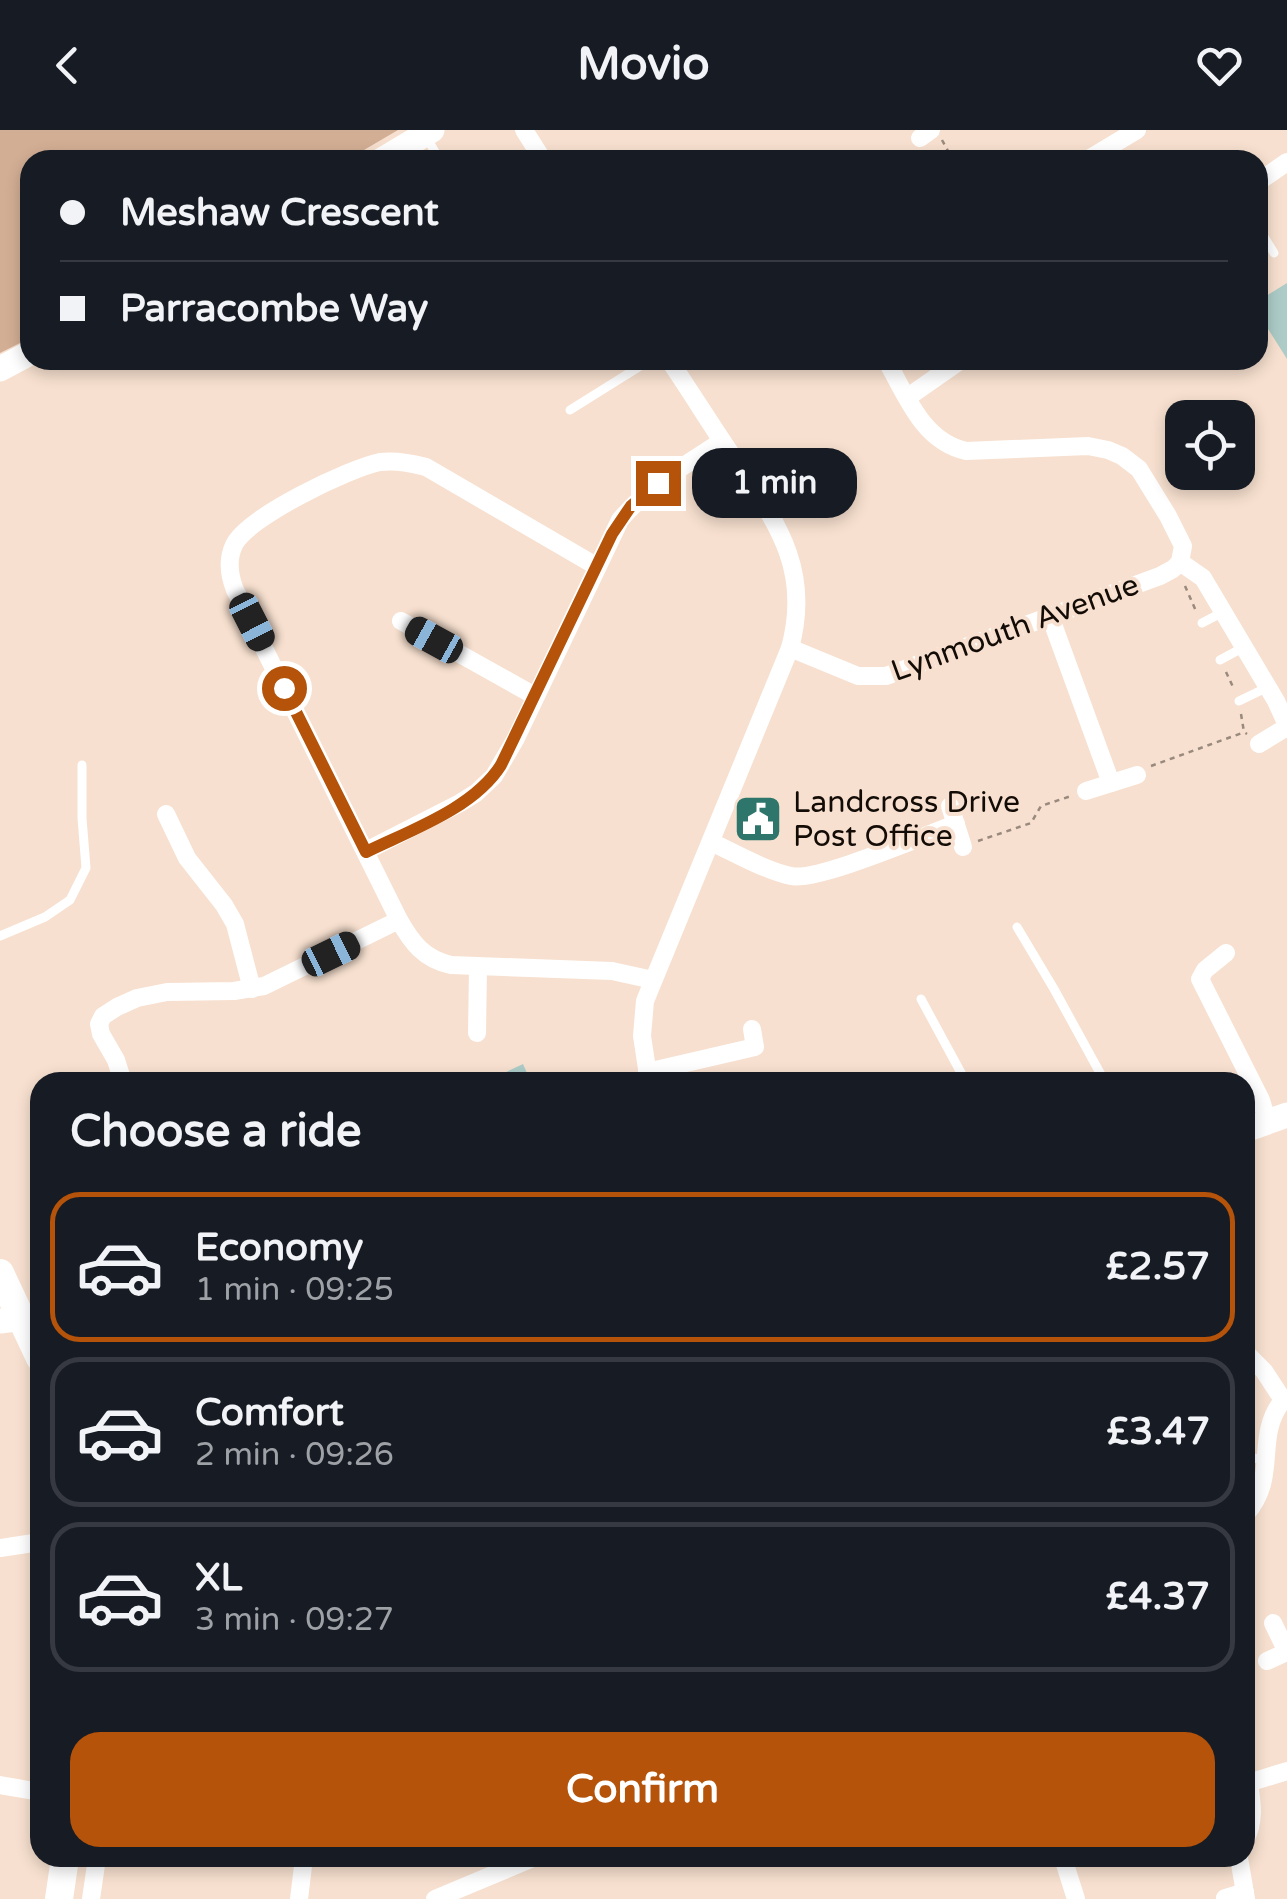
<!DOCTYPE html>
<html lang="en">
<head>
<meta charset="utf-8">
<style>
	body { margin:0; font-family:"Varela Round",sans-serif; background:#242831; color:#f1f3f6; height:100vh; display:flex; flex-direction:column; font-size:38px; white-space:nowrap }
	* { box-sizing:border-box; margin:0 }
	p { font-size:32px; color:#9ea1a6 }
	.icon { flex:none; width:55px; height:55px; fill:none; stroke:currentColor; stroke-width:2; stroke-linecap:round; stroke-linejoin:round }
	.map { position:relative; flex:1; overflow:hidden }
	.side { position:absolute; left:30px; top:942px; width:1225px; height:795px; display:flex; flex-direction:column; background:#171b24; border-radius:30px; box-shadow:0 5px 15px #0003 }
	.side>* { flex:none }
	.top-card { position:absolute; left:20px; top:20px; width:1248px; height:220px; border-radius:30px; box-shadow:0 5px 15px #0003; display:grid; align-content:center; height:220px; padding:0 40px; background:#171b24 }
	.tools { position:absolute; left:1165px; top:270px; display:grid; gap:20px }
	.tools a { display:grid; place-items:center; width:90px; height:90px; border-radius:20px; background:#171b24; box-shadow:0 5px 15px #0003; font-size:50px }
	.end { position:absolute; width:45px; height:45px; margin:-22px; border:12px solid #b45309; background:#fff; box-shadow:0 0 0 5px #fff }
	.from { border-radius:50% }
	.bubble { position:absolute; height:70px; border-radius:30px; background:#171b24; box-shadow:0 5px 15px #0003; font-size:32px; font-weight:700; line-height:70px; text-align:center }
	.car { position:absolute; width:30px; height:60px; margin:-30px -15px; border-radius:12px; box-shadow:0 0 8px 2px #0007; background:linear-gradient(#222 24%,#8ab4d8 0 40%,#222 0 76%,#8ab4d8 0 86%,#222 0) }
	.top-card b { display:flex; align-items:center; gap:35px; height:95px; font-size:38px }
	.top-card b+b { border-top:2px solid #363941 }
	.top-card i { width:25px; height:25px; background:#f1f3f6 }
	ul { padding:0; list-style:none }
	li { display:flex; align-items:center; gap:30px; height:150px; margin:0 20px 15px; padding:0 20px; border:5px solid #363941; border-radius:30px }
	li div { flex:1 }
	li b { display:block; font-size:38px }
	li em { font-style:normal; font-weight:700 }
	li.current { border-color:#b45309 }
	li>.icon { width:90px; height:90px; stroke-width:1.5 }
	h2 { padding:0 40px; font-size:45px; line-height:120px }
	.cta { display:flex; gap:20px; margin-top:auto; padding:20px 40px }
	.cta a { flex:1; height:115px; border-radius:30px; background:#b45309; color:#fff; font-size:40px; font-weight:700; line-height:115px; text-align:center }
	header { display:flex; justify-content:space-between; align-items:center; height:130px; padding:0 40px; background:#171b24; font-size:45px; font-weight:700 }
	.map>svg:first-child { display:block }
	.green { fill:#d2ae94 }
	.building { fill:#adccc7 }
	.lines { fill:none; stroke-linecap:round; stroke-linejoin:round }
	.path { stroke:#9a897d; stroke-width:2.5; stroke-dasharray:5 5; stroke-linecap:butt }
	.lane { stroke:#fff; stroke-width:9 }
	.street { stroke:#fff; stroke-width:18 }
	.secondary { stroke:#fff; stroke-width:25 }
	.primary { stroke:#fff; stroke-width:28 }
	.route { stroke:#b45309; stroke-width:12 }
	.labels { text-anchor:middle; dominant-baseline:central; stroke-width:8; stroke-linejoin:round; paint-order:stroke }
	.street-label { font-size:30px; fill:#130b06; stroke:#f7e0cf }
	.poi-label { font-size:30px; fill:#130b06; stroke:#f7e0cf; text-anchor:start }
</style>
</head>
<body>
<header><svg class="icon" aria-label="back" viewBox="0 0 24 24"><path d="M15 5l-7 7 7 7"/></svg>Movio<svg class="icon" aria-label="heart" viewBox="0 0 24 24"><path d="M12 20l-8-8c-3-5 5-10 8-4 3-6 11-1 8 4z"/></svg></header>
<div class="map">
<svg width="1287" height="1769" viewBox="0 0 1287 1769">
	<rect width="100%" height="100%" fill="#f7e0cf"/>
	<polygon class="green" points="0,0 398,0 347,30 30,30 30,208 0,223"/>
	<g class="building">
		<polygon points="1287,153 1287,229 1258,183 1258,171"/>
		<polygon points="523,934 531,952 485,952"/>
	</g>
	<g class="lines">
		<g class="path">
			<polyline points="942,10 953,30"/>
			<polyline points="906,30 914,24"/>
			<polyline points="1185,456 1196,481"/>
			<polyline points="1226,542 1233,557"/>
			<polyline points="1241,584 1244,602 1247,604"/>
			<polyline points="1151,636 1242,603"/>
			<polyline points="978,711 1031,693 1041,676 1071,666"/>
		</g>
		<g class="lane">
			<polyline points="426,7 440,30"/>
			<polyline points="1258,97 1274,123"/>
			<polyline points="570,280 650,230"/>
			<polyline points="1202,493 1223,482"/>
			<polyline points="1220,530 1244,517"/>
			<polyline points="1239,571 1268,557"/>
			<polyline points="1017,797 1054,859 1105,952"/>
			<polyline points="0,806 45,787 70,770 86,738 82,688 82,635"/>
			<polyline points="921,869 966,952"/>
			<polyline points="1245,1327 1267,1330"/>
		</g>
		<g class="street">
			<polyline points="524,0 543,30"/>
			<polyline points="920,8 931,0"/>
			<polyline points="1087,30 1137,0"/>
			<polyline points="1258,52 1287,32"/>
			<path d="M886 230C907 266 922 311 966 321L1088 316 1108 320 1122 326 1139 339 1168 386 1183 416 1180 432 1203 448 1276 571 1287 595"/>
			<polyline points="908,267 961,230"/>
			<path d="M596 436 426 337C411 333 396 330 380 332 350 338 247 387 234 415 227 430 229 445 235 460L399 790C412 813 424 829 451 835L612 841 653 850"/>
			<polyline points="1050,486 1111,653"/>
			<polyline points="401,491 535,566"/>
			<polyline points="790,518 858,546 886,546 1160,446 1173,439 1180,432"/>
			<polyline points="1259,614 1287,597"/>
			<polyline points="1086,661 1137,645"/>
			<polyline points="950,676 963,717"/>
			<polyline points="166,684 187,728 224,775 235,794 252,859"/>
			<path d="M711 712C737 724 764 740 791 746 817 752 925 705 956 694"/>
			<path d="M366 721 460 673 476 663 494 646 515 610 620 390C648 356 686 335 722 311"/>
			<polyline points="1226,823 1205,840 1200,849 1261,970 1268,993"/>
			<polyline points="477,903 478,837"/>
			<polyline points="647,942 755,917 752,899"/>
			<polyline points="123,952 116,930 101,904 99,894 103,886 117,877 137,868 167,862 234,861 264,856 399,790"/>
			<path d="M649 952 642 906 645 871 790 518C812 437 775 391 733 327 711 295 691 262 669 230"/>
			<path d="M1245 1222 1264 1241 1283 1270C1253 1308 1280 1346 1245 1385"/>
			<polyline points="0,1418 40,1412"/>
			<polyline points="1273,1493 1287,1522"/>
			<polyline points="1267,1531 1287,1522"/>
			<polyline points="1245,1654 1287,1641"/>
			<polyline points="0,1655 40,1662"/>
			<path d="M1245 1710C1255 1692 1252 1673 1249 1653"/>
			<polyline points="1063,1728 1076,1769"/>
			<polyline points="1239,1728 1246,1769"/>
			<polyline points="1225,1768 1245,1762"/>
			<polyline points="91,1769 97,1728"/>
			<polyline points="299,1769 304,1728"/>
			<polyline points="435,1769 533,1728"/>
		</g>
		<g class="secondary">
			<polyline points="382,30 432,0"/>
			<polyline points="0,239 30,223"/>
			<polyline points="1245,1000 1287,985"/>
			<polyline points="0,1191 40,1186"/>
		</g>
		<g class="primary">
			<polyline points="0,1143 40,1228"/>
			<polyline points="59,1769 65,1728"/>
		</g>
	</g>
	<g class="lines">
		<path class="route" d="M284 558 366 722C411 700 474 678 501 635L612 404 631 376 658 353"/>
	</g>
	<defs>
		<g id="civic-square" transform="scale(2.5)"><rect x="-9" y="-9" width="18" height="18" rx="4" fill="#2e756b" stroke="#f7e0cf"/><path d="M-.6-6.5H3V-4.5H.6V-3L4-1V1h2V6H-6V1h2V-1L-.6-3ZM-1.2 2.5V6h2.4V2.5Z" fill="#fff"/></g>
	</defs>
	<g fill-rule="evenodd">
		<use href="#civic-square" x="758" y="689"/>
	</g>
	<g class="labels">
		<g class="street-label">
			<text transform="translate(1015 498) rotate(-20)">Lynmouth Avenue</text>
		</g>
		<g class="poi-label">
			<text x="793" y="672">Landcross Drive<tspan x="793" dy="34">Post Office</tspan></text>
		</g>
	</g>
</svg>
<div class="tools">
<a><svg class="icon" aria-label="locate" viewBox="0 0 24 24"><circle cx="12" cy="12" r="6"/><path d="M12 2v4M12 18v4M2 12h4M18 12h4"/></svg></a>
</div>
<i class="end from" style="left:284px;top:558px"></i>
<i class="end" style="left:658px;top:353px"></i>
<div class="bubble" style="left:692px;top:318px;width:165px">1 min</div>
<i class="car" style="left:252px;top:492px;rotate:153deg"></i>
<i class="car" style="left:434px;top:510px;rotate:299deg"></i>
<i class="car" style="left:331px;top:824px;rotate:64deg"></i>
<div class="top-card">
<b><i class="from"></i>Meshaw Crescent</b>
<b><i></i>Parracombe Way</b>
</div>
<section class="side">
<h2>Choose a ride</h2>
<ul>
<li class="current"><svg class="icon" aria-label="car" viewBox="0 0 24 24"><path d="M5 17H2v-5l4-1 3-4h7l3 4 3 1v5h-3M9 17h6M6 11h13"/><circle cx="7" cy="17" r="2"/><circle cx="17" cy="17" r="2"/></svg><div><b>Economy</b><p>1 min · 09:25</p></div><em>£2.57</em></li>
<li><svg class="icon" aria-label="car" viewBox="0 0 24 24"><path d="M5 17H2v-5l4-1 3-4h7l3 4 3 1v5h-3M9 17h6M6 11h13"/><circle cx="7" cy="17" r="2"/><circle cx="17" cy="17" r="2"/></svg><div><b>Comfort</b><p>2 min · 09:26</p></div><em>£3.47</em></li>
<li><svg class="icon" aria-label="car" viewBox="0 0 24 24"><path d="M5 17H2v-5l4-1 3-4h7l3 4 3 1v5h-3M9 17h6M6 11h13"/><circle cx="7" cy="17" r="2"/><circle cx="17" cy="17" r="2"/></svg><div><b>XL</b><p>3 min · 09:27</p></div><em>£4.37</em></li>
</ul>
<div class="cta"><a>Confirm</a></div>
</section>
</div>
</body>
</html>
